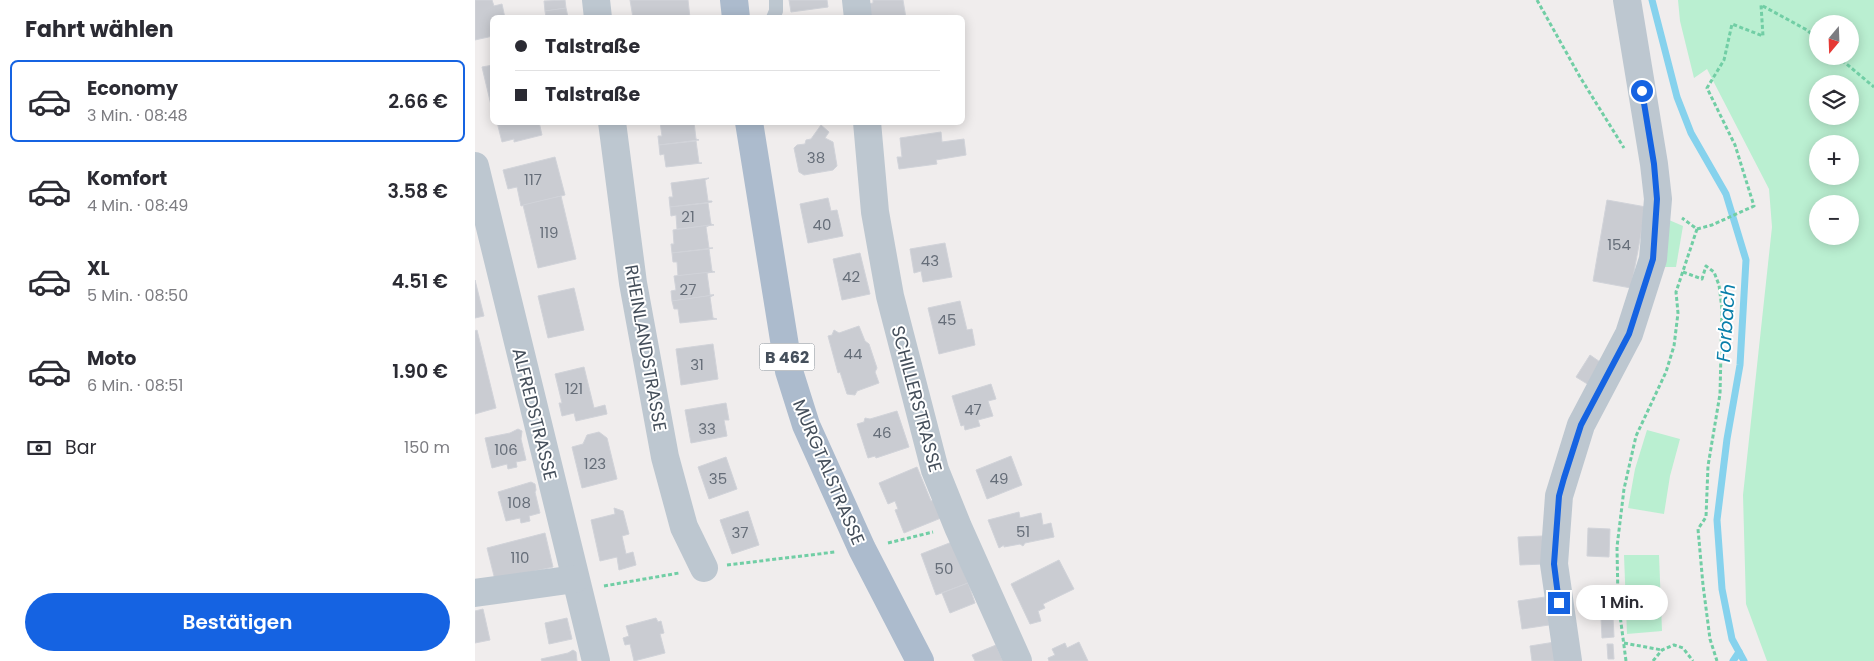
<!DOCTYPE html>
<html lang="de">
<head>
<meta charset="utf-8">
<style>
	body { margin:0; font-family:Poppins,sans-serif; background:#f7f7f7; color:#2b2b33; height:100vh; display:flex; flex-direction:column; font-size:19px; white-space:nowrap }
	* { box-sizing:border-box; margin:0 }
	p { font-size:16px; color:#7c7c81 }
	.icon { flex:none; width:28px; height:28px; fill:none; stroke:currentColor; stroke-width:2; stroke-linecap:round; stroke-linejoin:round }
	.map { position:relative; flex:1; overflow:hidden }
	.sheet { display:flex; flex-direction:column; background:#fff; width:475px }
	.sheet>* { flex:none }
	.hud { position:absolute; left:15px; top:15px; width:475px; height:110px; border-radius:8px; box-shadow:0 2px 12px #0003; display:grid; align-content:center; height:110px; padding:0 25px; background:#fff }
	.needle { width:32px; rotate:199deg }
	.controls { position:absolute; left:1334px; top:15px; display:grid; gap:10px }
	.controls a { display:grid; place-items:center; width:50px; height:50px; border-radius:50%; background:#fff; box-shadow:0 2px 12px #0003; font-size:25px }
	.end { position:absolute; width:22px; height:22px; margin:-11px; border:6px solid #1563e2; background:#fff; box-shadow:0 0 0 2px #fff }
	.from { border-radius:50% }
	.bubble { position:absolute; height:35px; border-radius:18px; background:#fff; box-shadow:0 2px 12px #0003; font-size:16px; font-weight:600; line-height:35px; text-align:center }
	.hud b { display:flex; align-items:center; gap:18px; height:48px; font-size:19px }
	.hud b+b { border-top:1px solid #e1e1e2 }
	.hud i { width:12px; height:12px; background:#2b2b33 }
	ul { padding:0; list-style:none }
	li { display:flex; align-items:center; gap:15px; height:82px; margin:0 10px 8px; padding:0 15px; border:2px solid transparent; border-radius:8px }
	li div { flex:1 }
	li b { display:block; font-size:19px }
	li em { font-style:normal; font-weight:600 }
	li.active { border-color:#1563e2 }
	li>.icon { width:45px; height:45px; stroke-width:1.5 }
	h2 { padding:0 25px; font-size:22px; line-height:60px }
	.pay { display:flex; align-items:center; gap:12px; height:55px; padding:0 25px; font-size:19px }
	.pay p { margin-inline-start:auto }
	.action { display:flex; gap:10px; margin-top:auto; padding:10px 25px }
	.action a { flex:1; height:58px; border-radius:30px; background:#1563e2; color:#fff; font-size:20px; font-weight:600; line-height:58px; text-align:center }
	main { display:flex; flex:1; min-height:0 }
	.map>svg:first-child { display:block }
	.green { fill:#baefd1; fill-rule:evenodd }
	.lines { fill:none; stroke-linecap:round; stroke-linejoin:round }
	.stream { stroke:#86d2ed; stroke-width:7 }
	.building { fill:#caccd2; stroke:#d1d3d9 }
	.path { stroke:#71cea5; stroke-width:3; stroke-dasharray:4 2.5; stroke-linecap:butt }
	.lane { stroke:#bdc7d0; stroke-width:14 }
	.street { stroke:#bdc7d0; stroke-width:28 }
	.primary { stroke:#acbbcd; stroke-width:28 }
	.route { stroke:#1563e2; stroke-width:6 }
	.labels { text-anchor:middle; dominant-baseline:central; stroke-width:4; stroke-linejoin:round; paint-order:stroke }
	.number-label { font-size:15px; fill:#666e79 }
	.shield { fill:#fff; stroke:#7d848c; stroke-width:1 }
	.shield-label { font-size:16px; font-weight:bold; fill:#454f5b }
	.street-label { font-size:18px; fill:#454f5b; stroke:#fff }
	.water-label { font-size:19px; font-style:italic; fill:#097faa; stroke:#fff }
</style>
</head>
<body>
<main>
<section class="sheet">
<h2>Fahrt wählen</h2>
<ul>
<li class="active"><svg class="icon" aria-label="car" viewBox="0 0 24 24"><path d="M5 17H2v-5l4-1 3-4h7l3 4 3 1v5h-3M9 17h6M6 11h13"/><circle cx="7" cy="17" r="2"/><circle cx="17" cy="17" r="2"/></svg><div><b>Economy</b><p>3 Min. · 08:48</p></div><em>2.66 €</em></li>
<li><svg class="icon" aria-label="car" viewBox="0 0 24 24"><path d="M5 17H2v-5l4-1 3-4h7l3 4 3 1v5h-3M9 17h6M6 11h13"/><circle cx="7" cy="17" r="2"/><circle cx="17" cy="17" r="2"/></svg><div><b>Komfort</b><p>4 Min. · 08:49</p></div><em>3.58 €</em></li>
<li><svg class="icon" aria-label="car" viewBox="0 0 24 24"><path d="M5 17H2v-5l4-1 3-4h7l3 4 3 1v5h-3M9 17h6M6 11h13"/><circle cx="7" cy="17" r="2"/><circle cx="17" cy="17" r="2"/></svg><div><b>XL</b><p>5 Min. · 08:50</p></div><em>4.51 €</em></li>
<li><svg class="icon" aria-label="car" viewBox="0 0 24 24"><path d="M5 17H2v-5l4-1 3-4h7l3 4 3 1v5h-3M9 17h6M6 11h13"/><circle cx="7" cy="17" r="2"/><circle cx="17" cy="17" r="2"/></svg><div><b>Moto</b><p>6 Min. · 08:51</p></div><em>1.90 €</em></li>
</ul>
<div class="pay"><svg class="icon" aria-label="cash" viewBox="0 0 24 24"><path d="M3 7h18v10H3z"/><circle cx="12" cy="12" r="2"/></svg>Bar<p>150 m</p></div>
<div class="action"><a>Bestätigen</a></div>
</section>
<div class="map">
<svg width="1399" height="661" viewBox="0 0 1399 661">
	<rect width="100%" height="100%" fill="#f0eded"/>
	<g class="green">
		<path d="M1203 0H1399V661H1292L1271 604 1268 495 1297 227 1294 189 1232 69 1219 78 1205 21ZM1342 24H1375V56H1342ZM1342 84H1375V116H1342ZM1342 144H1375V176H1342ZM1342 204H1375V236H1342Z"/>
		<polygon points="1194,220 1208,226 1201,267 1188,267"/>
		<polygon points="1172,430 1205,439 1195,476 1189,514 1153,508 1160,469"/>
		<polygon points="1149,555 1184,555 1187,631 1152,634"/>
	</g>
	<g class="lines">
		<g class="stream">
			<polyline points="1177,0 1202,97 1216,133 1251,194 1271,260 1265,365 1252,439 1242,520 1247,589 1257,639 1269,661"/>
			<polyline points="1258,661 1264,652"/>
		</g>
	</g>
	<g class="building">
		<polygon points="0,0 17,0 19,6 27,4 30,18 18,18 18,36 0,40"/>
		<polygon points="90,0 91,8 70,11 69,1"/>
		<polygon points="155,0 213,0 215,18 158,18"/>
		<polygon points="314,0 352,0 353,7 316,12"/>
		<polygon points="398,0 428,0 431,18 395,18 393,4 398,3"/>
		<polygon points="91,8 93,17 71,18 70,11"/>
		<polygon points="18,65 18,105 16,105 7,67"/>
		<polygon points="22,122 64,122 67,135 39,142 39,139 27,142"/>
		<polygon points="185,122 219,122 221,139 224,140 184,145 183,136 187,136"/>
		<polygon points="346,125 354,132 350,138 358,142 362,166 358,170 329,175 324,172 319,148 322,145 330,144 331,140 336,139"/>
		<polygon points="466,132 467,142 489,139 491,155 461,160 462,164 424,169 422,157 427,157 425,138"/>
		<polygon points="221,141 224,163 227,163 191,167 189,154 185,155 184,145"/>
		<polygon points="80,157 90,195 46,206 42,187 33,189 28,170"/>
		<polygon points="234,178 230,180 233,201 237,201 237,202 195,207 194,197 198,197 196,183"/>
		<polygon points="86,196 101,259 63,268 48,205"/>
		<polygon points="353,198 356,211 362,210 368,236 333,243 325,204"/>
		<polygon points="1132,200 1171,207 1156,288 1118,281"/>
		<polygon points="233,203 236,224 239,225 202,229 201,215 196,216 195,207"/>
		<polygon points="235,225 231,227 234,248 238,248 197,253 196,244 199,244 198,230"/>
		<polygon points="470,243 477,277 448,282 446,271 439,273 435,249"/>
		<polygon points="234,249 237,271 240,272 203,276 202,262 198,262 197,253"/>
		<polygon points="385,253 395,294 367,300 358,259"/>
		<polygon points="236,272 232,273 235,295 239,295 197,301 196,291 201,290 199,276"/>
		<polygon points="0,280 9,316 0,318"/>
		<polygon points="99,288 109,330 73,338 63,296"/>
		<polygon points="239,295 235,297 238,318 242,319 205,323 203,309 199,309 197,301"/>
		<polygon points="485,301 492,330 497,329 500,345 464,354 453,308"/>
		<polygon points="384,326 390,341 394,344 402,368 400,372 404,383 382,391 380,395 372,394 365,372 363,373 353,336 357,335 359,330 364,333"/>
		<polygon points="2,330 21,408 0,414 0,331"/>
		<polygon points="238,344 243,379 206,385 201,349"/>
		<polygon points="1115,355 1128,364 1114,385 1101,377"/>
		<polygon points="109,367 119,408 130,405 132,414 101,421 99,413 87,416 84,403 87,403 80,374"/>
		<polygon points="516,384 521,399 513,401 518,416 503,420 505,426 490,430 489,425 486,426 477,396"/>
		<polygon points="251,403 254,420 249,420 252,436 216,443 210,410"/>
		<polygon points="422,411 434,447 401,458 400,456 393,458 382,424 389,422 390,418 395,419"/>
		<polygon points="43,429 47,431 46,439 51,460 41,462 42,467 33,469 32,464 17,468 10,438 35,433"/>
		<polygon points="124,432 132,438 142,479 107,488 97,447 108,444 112,435"/>
		<polygon points="536,456 547,485 512,499 501,470"/>
		<polygon points="251,457 262,489 234,499 223,467"/>
		<polygon points="442,467 456,501 459,500 466,518 429,533 420,510 423,509 420,501 413,504 404,483"/>
		<polygon points="56,482 60,484 61,490 60,492 65,513 54,516 55,521 46,523 45,518 31,521 23,492"/>
		<polygon points="139,508 148,511 154,534 147,536 151,554 158,552 161,565 144,570 142,557 125,561 116,520 140,514"/>
		<polygon points="273,511 284,545 257,554 245,520"/>
		<polygon points="544,512 545,518 566,513 568,525 576,523 579,537 550,543 548,546 545,544 529,547 529,545 524,548 513,520"/>
		<polygon points="1113,528 1135,529 1134,557 1112,556"/>
		<polygon points="70,533 78,567 20,580 12,548"/>
		<polygon points="1067,536 1069,564 1045,565 1043,537"/>
		<polygon points="477,542 493,583 461,595 446,554"/>
		<polygon points="584,560 599,589 568,604 570,608 563,611 566,621 555,624 536,584"/>
		<polygon points="493,583 500,603 475,613 467,593"/>
		<rect x="1122" y="592" width="9" height="21"/>
		<polygon points="1070,597 1074,625 1047,629 1043,601"/>
		<polygon points="8,609 15,640 0,643 0,611"/>
		<polygon points="1138,617 1139,637 1127,638 1126,618"/>
		<polygon points="92,618 97,639 74,644 70,623"/>
		<polygon points="181,618 183,622 186,621 189,633 185,634 190,653 159,661 155,644 150,645 148,638 154,636 151,626"/>
		<polygon points="604,642 613,661 574,661 573,658 580,655 577,649 590,643 592,648"/>
		<polygon points="1080,642 1083,661 1057,661 1055,646"/>
		<polygon points="1132,644 1138,644 1139,659 1133,659"/>
		<polygon points="521,645 528,661 500,661 497,655"/>
		<polygon points="98,650 101,652 102,661 67,661 66,659 93,653"/>
	</g>
	<g class="lines">
		<g class="path">
			<polyline points="1062,0 1105,77 1149,148"/>
			<polyline points="1362,56 1399,87"/>
			<polyline points="1222,229 1237,225 1279,206 1260,145 1232,88 1249,60 1257,24 1288,36 1286,5 1332,30 1342,39"/>
			<polyline points="1208,272 1227,279 1231,266 1239,272 1244,285 1247,309 1245,394 1233,466 1231,517 1223,529 1228,585 1235,639 1242,661"/>
			<polyline points="413,543 458,532"/>
			<polyline points="252,565 360,552"/>
			<polyline points="129,586 204,573"/>
			<polyline points="1149,643 1187,650"/>
			<polyline points="1151,661 1143,600 1142,547 1149,489 1161,436 1191,372 1199,346 1203,313 1201,292 1222,229 1207,218"/>
			<polyline points="1178,661 1187,650 1199,645 1208,648 1218,661"/>
		</g>
		<polyline class="lane" points="298,18 301,11 301,0"/>
		<g class="street">
			<polyline points="121,0 123,18"/>
			<polyline points="381,0 383,18"/>
			<polyline points="137,122 158,283 190,457 209,527 229,568"/>
			<polyline points="392,122 400,212 415,296 460,470 483,527 543,661"/>
			<polyline points="0,166 121,661"/>
			<polyline points="0,593 100,579"/>
			<polyline points="1093,661 1079,564 1084,496 1106,425 1154,334 1178,259 1183,199 1179,164 1152,0"/>
		</g>
		<g class="primary">
			<polyline points="259,0 261,18"/>
			<polyline points="274,122 314,371 331,425 387,549 445,661"/>
		</g>
	</g>
	<g class="lines">
		<polyline class="route" points="1084,603 1079,564 1084,496 1089,478 1106,425 1154,334 1178,259 1182,199 1179,164 1167,91"/>
	</g>
	<g class="labels">
		<g class="number-label">
			<text x="341" y="157">38</text>
			<text x="58" y="179">117</text>
			<text x="213" y="216">21</text>
			<text x="347" y="224">40</text>
			<text x="74" y="232">119</text>
			<text x="1144" y="244">154</text>
			<text x="455" y="260">43</text>
			<text x="376" y="276">42</text>
			<text x="213" y="289">27</text>
			<text x="472" y="319">45</text>
			<text x="378" y="353">44</text>
			<text x="222" y="364">31</text>
			<text x="99" y="388">121</text>
			<text x="498" y="409">47</text>
			<text x="232" y="428">33</text>
			<text x="407" y="432">46</text>
			<text x="31" y="449">106</text>
			<text x="120" y="463">123</text>
			<text x="243" y="478">35</text>
			<text x="524" y="478">49</text>
			<text x="44" y="502">108</text>
			<text x="548" y="531">51</text>
			<text x="265" y="532">37</text>
			<text x="45" y="557">110</text>
			<text x="469" y="568">50</text>
		</g>
		<rect class="shield" x="284.5" y="343.5" width="55" height="27" rx="4"/>
		<g class="shield-label">
			<text x="312" y="357">B 462</text>
		</g>
		<g class="street-label">
			<text transform="translate(171 348) rotate(80)">RHEINLANDSTRASSE</text>
			<text transform="translate(442 399) rotate(75)">SCHILLERSTRASSE</text>
			<text transform="translate(60 414) rotate(76)">ALFREDSTRASSE</text>
			<text transform="translate(354 472) rotate(67)">MURGTALSTRASSE</text>
		</g>
		<g class="water-label">
			<text transform="translate(1251 323) rotate(-86)">Forbach</text>
		</g>
	</g>
</svg>
<div class="controls">
<a><svg class="needle" viewBox="-14 -14 28 28"><path d="M0-13l5 13h-10z" fill="#e53935"/><path d="M0 13l5-13h-10z" fill="#7c7c81"/></svg></a>
<a><svg class="icon" aria-label="layers" viewBox="0 0 24 24"><path d="M12 4l9 5-9 5-9-5zM3 14l9 5 9-5"/></svg></a>
<a>+</a>
<a>−</a>
</div>
<i class="end from" style="left:1167px;top:91px"></i>
<i class="end" style="left:1084px;top:603px"></i>
<div class="bubble" style="left:1101px;top:585px;width:92px">1 Min.</div>
<div class="hud">
<b><i class="from"></i>Talstraße</b>
<b><i></i>Talstraße</b>
</div>
</div>
</main>
</body>
</html>
